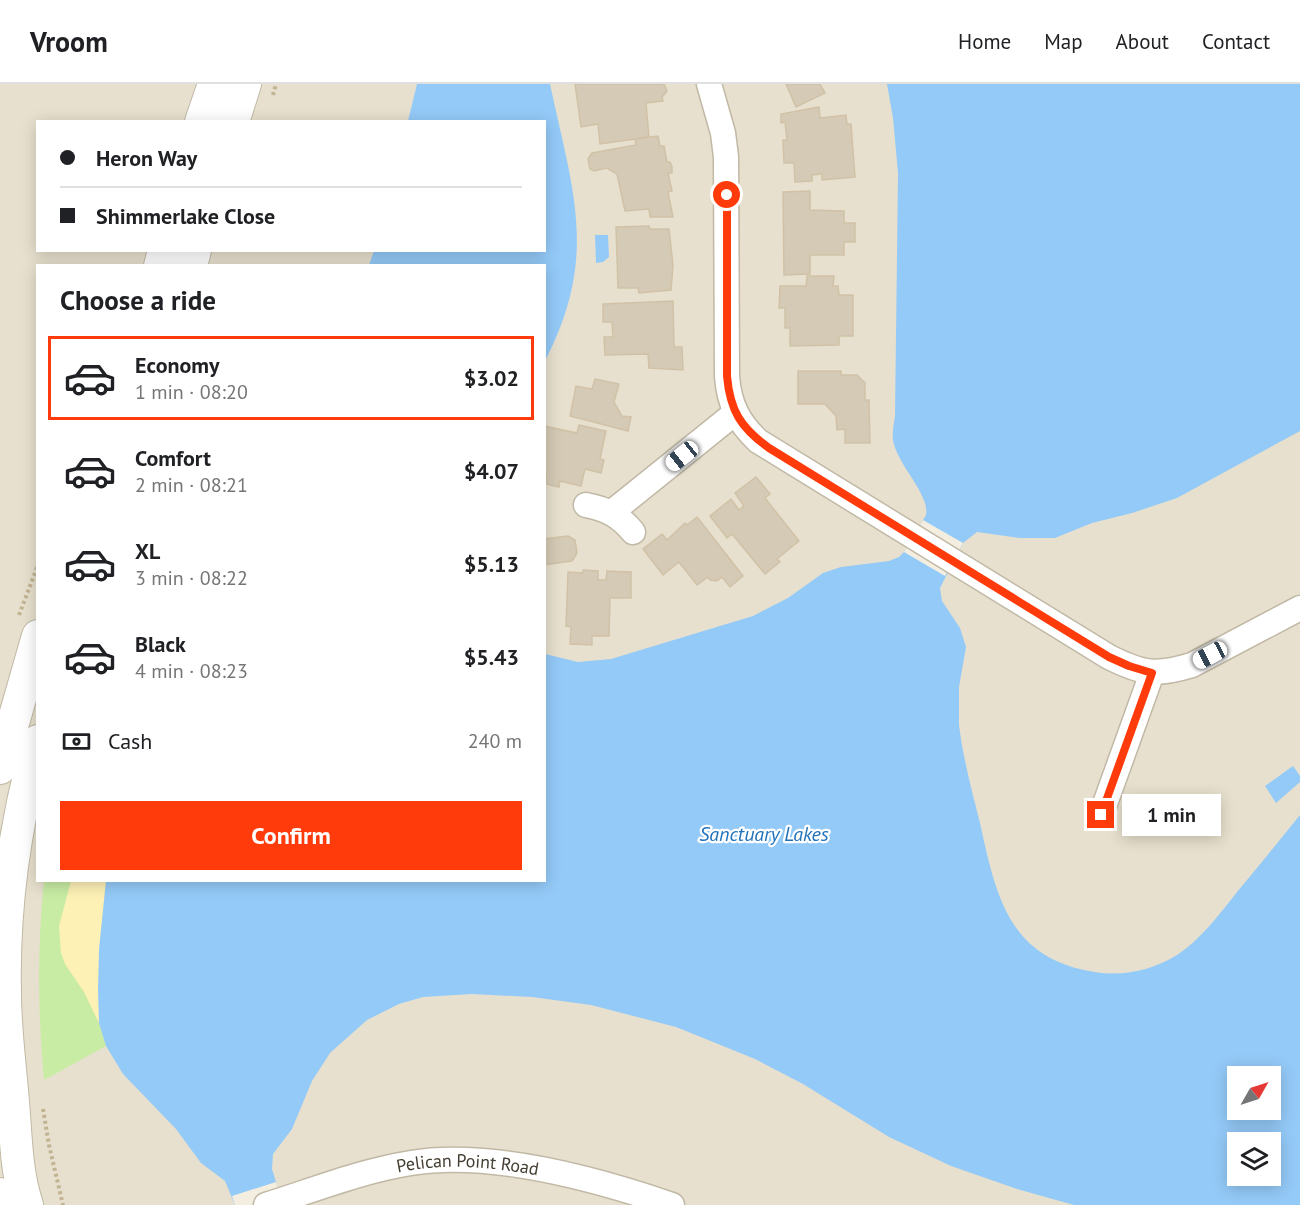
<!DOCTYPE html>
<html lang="en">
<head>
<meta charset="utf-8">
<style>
	body { margin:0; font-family:"PT Sans",sans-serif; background:#f2f2f2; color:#202124; height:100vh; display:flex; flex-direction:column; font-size:22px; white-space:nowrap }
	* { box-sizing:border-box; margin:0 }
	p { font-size:20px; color:#757577 }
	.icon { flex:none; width:33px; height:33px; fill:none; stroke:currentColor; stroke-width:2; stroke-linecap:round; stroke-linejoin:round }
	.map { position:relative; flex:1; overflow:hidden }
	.details { position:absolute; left:36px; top:180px; width:510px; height:618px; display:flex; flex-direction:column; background:#fff; border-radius:0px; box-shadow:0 3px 15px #0003 }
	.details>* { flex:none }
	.banner { position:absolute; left:36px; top:36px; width:510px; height:132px; border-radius:0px; box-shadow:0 3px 15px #0003; display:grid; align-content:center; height:132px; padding:0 24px; background:#fff }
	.needle { width:39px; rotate:51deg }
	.tools { position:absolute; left:1227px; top:982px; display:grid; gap:12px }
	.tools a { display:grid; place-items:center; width:54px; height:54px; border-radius:0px; background:#fff; box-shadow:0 3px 15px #0003; font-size:30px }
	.end { position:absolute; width:27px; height:27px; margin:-14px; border:8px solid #ff3b0b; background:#fff; box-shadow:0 0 0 3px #fff }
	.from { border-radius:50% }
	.bubble { position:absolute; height:42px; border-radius:0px; background:#fff; box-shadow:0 3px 15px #0003; font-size:20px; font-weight:600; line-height:42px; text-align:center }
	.car { position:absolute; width:18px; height:36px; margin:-18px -9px; border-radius:8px; box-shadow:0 0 4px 2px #0007; background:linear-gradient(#fff 24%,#345 0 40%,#fff 0 76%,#345 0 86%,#fff 0) }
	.banner b { display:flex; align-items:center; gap:21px; height:57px; font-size:22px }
	.banner b+b { border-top:2px solid #e0e0e0 }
	.banner i { width:15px; height:15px; background:#202124 }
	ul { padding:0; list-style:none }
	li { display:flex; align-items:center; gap:18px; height:84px; margin:0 12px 9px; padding:0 12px; border:3px solid transparent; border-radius:0px }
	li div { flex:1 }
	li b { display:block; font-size:22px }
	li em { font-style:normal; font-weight:600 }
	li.current { border-color:#ff3b0b }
	li>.icon { width:54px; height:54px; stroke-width:1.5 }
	h2 { padding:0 24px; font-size:27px; line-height:72px }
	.pay { display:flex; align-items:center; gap:15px; height:66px; padding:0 24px; font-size:22px }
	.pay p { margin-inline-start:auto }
	.primary-button { display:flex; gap:12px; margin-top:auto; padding:12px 24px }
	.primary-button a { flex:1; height:69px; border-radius:0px; background:#ff3b0b; color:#fff; font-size:24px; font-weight:600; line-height:69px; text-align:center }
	header { display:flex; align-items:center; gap:36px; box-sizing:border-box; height:84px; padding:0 30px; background:#fff; border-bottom:2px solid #e0e0e0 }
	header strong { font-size:28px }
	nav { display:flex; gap:33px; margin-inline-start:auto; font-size:21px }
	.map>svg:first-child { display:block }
	.residential { fill:#e7e0ce; fill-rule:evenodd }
	.green { fill:#c8eca4 }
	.sand { fill:#fdf1b6 }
	.water { fill:#94caf8; fill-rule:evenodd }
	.pier { fill:#f3eee0 }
	.building { fill:#d4cab5; stroke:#d1c2a7; stroke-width:1.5 }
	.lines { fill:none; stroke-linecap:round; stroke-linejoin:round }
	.minor-casing { stroke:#c1b9a5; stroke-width:27 }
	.tertiary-casing { stroke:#c1b9a5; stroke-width:34 }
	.path { stroke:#c2b392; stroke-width:4; stroke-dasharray:3 3; stroke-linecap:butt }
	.minor { stroke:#fff; stroke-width:24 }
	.tertiary { stroke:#fff; stroke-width:32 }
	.route { stroke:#ff3b0b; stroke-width:8 }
	.labels { text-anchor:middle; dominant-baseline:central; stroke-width:4.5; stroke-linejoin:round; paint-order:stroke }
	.street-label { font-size:18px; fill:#443d31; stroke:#fff }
	.water-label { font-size:20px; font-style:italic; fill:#2072ba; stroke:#fff }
</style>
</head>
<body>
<header>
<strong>Vroom</strong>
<nav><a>Home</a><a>Map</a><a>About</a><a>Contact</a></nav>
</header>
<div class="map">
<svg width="1300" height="1121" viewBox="0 0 1300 1121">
	<rect width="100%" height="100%" fill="#f3eee0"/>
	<path class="residential" d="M0 0H1300V1121H0ZM38 38H544V166H38ZM38 182H544V796H38ZM1238 993H1270V1026H1238ZM1238 1059H1270V1092H1238Z"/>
	<path class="green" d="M44 797H106L99 866 98 906 99 939 106 962 44 996C38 929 37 864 44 797Z"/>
	<polygon class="sand" points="71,797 106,797 99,866 99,939 84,908 65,880 61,869 59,842"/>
	<g class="water">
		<path d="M417 0H550C573 108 599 172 545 277L544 182 369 181 374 167 544 166V38L408 37Z"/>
		<path d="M887 0H1300V347L1177 414 1132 429 1092 439 1055 454H1020L977 448 963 459 940 504 942 517 960 544 966 563 959 603V641C963 674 972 707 980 739 996 811 1008 875 1095 888 1123 893 1153 886 1177 871 1201 855 1219 831 1237 808 1258 783 1279 757 1300 731V1121H1074L1017 1105 951 1082 889 1053 803 1000 755 975 676 943 591 921 532 913 472 910 423 913 399 920 367 936 330 969 312 997 292 1045 273 1070 272 1085 283 1121H235L225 1097 201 1079 176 1045 123 990 106 962 99 939 98 906 99 866 106 797 544 796 545 570 578 578 611 575 753 532 788 514 823 489 841 483 889 477 899 473 904 468 926 431C930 410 897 381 893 356 892 348 894 339 895 332L898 89 893 34ZM1238 993H1270V1026H1238ZM1238 1059H1270V1092H1238Z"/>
		<polygon points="595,151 608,151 609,173 603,178 596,179"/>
		<polygon points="1293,682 1300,692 1300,698 1276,719 1265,702"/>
	</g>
	<g class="pier">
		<polygon points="923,436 963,459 945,492 904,468"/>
		<polygon points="276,1098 283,1121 235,1121 232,1112"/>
	</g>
	<g class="building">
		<polygon points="575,0 664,0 667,7 662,13 663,17 646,19 649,53 600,60 598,40 581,43"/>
		<polygon points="786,0 820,0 825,9 796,23"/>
		<polygon points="819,23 820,34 846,31 847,40 851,40 855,93 822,96 822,90 812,91 812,97 795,98 794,79 784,79 783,56 787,56 785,38 781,39 781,30"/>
		<polygon points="658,52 660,62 664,62 667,78 670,78 672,83 672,89 668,89 672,107 668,108 673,133 650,133 649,125 625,127 617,90 607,84 594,87 590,85 588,75 592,69 636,61 635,55"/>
		<polygon points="810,107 810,126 844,127 844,139 855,139 855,158 844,158 844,171 810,171 810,190 784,191 783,108"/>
		<polygon points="649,142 650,145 669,145 673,181 671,206 639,209 638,204 618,204 616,143"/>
		<polygon points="807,192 834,192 833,202 838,202 839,211 853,211 853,252 839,252 839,261 790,262 790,244 785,244 785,224 779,224 780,202 806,202"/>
		<polygon points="673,217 674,263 682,263 683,286 649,284 648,270 605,271 604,253 613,253 612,238 603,238 603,220"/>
		<polygon points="798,287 841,287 841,291 857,291 865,299 865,316 869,316 870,359 845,359 845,345 837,346 836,332 825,320 798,320"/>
		<polygon points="595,295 619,300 614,318 622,332 631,333 628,347 570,332 576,302 592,305"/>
		<polygon points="579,341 606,347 600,375 604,376 601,389 585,385 581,402 560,397 559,403 546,400 544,342 577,349"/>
		<polygon points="756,393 770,410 765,414 799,457 777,475 780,478 765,490 732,450 727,454 710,432 731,415 739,426 744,422 735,409"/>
		<polygon points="697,433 743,492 730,503 722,493 717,497 710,496 708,493 697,501 679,478 663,491 643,465 662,450 667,456 685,439 687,441"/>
		<polygon points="568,452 575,456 577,469 572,477 544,481 544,455"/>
		<polygon points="583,486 598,487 598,496 606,496 607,487 631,488 631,514 610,514 609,552 592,552 592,561 570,560 571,543 566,542 568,488 583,489"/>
	</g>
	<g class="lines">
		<g class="minor-casing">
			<g id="minor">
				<path d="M709 0 723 49 726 73 727 292C729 320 738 338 758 357L1109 573C1143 590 1156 592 1192 581L1300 524"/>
				<path d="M586 421C607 425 620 432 633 448"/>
				<polyline points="612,428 735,329"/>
				<polyline points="1101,731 1152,589"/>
				<path id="s1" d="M266 1121C314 1106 361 1087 411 1079 491 1066 596 1095 672 1121"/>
			</g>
		</g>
		<g class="tertiary-casing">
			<g id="tertiary">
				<polyline points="201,38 214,0"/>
				<polyline points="233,38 245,0"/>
				<polyline points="160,182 164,166"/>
				<polyline points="191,182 195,166"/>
				<polyline points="0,684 38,552"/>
				<polyline points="0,1110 2,1121"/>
				<path d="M27 1121C16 1088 16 1052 13 1018 10 981 5 945 5 909 3 823 15 739 38 657"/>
			</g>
		</g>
		<g class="path">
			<polyline points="273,11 276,0"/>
			<polyline points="19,531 38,481"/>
			<polyline points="43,1025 49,1061 63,1121"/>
		</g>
		<use href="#minor" class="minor"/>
		<use href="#tertiary" class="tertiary"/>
	</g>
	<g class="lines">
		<path class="route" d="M727 111V292C730 327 741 344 769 364L1109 573 1129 582 1152 589 1101 731"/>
	</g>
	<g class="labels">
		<g class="street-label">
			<text stroke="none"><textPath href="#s1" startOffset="208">Pelican Point Road</textPath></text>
		</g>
		<g class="water-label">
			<text x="764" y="750">Sanctuary Lakes</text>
		</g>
	</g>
</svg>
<div class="tools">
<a><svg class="needle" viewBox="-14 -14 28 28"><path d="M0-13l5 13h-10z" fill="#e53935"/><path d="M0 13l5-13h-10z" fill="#757577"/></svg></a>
<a><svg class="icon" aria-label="layers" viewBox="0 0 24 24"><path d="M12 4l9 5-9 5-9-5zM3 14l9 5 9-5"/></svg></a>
</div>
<i class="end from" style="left:727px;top:111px"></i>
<i class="end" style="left:1101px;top:731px"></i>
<div class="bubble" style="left:1122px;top:710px;width:99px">1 min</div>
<i class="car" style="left:682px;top:372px;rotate:231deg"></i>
<i class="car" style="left:1210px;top:571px;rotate:242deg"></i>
<div class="banner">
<b><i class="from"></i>Heron Way</b>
<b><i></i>Shimmerlake Close</b>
</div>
<section class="details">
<h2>Choose a ride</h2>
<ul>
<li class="current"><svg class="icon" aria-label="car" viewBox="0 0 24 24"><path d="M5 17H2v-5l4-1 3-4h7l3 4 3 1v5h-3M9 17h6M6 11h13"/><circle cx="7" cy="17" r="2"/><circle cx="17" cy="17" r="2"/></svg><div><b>Economy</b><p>1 min · 08:20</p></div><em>$3.02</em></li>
<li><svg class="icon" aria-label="car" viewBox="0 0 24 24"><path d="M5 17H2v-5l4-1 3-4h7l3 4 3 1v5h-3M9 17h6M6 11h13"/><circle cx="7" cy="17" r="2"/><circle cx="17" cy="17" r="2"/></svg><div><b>Comfort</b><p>2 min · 08:21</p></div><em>$4.07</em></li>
<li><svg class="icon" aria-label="car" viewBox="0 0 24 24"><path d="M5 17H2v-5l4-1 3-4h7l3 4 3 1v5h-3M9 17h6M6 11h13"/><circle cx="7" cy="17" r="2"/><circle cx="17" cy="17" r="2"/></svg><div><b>XL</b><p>3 min · 08:22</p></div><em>$5.13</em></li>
<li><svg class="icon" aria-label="car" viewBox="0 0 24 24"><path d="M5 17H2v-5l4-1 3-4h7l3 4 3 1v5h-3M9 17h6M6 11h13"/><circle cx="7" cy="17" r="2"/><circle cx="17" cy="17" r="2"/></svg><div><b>Black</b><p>4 min · 08:23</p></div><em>$5.43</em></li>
</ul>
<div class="pay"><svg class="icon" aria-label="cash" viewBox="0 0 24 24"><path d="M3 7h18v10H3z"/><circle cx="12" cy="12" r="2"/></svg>Cash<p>240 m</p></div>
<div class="primary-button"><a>Confirm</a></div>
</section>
</div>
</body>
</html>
